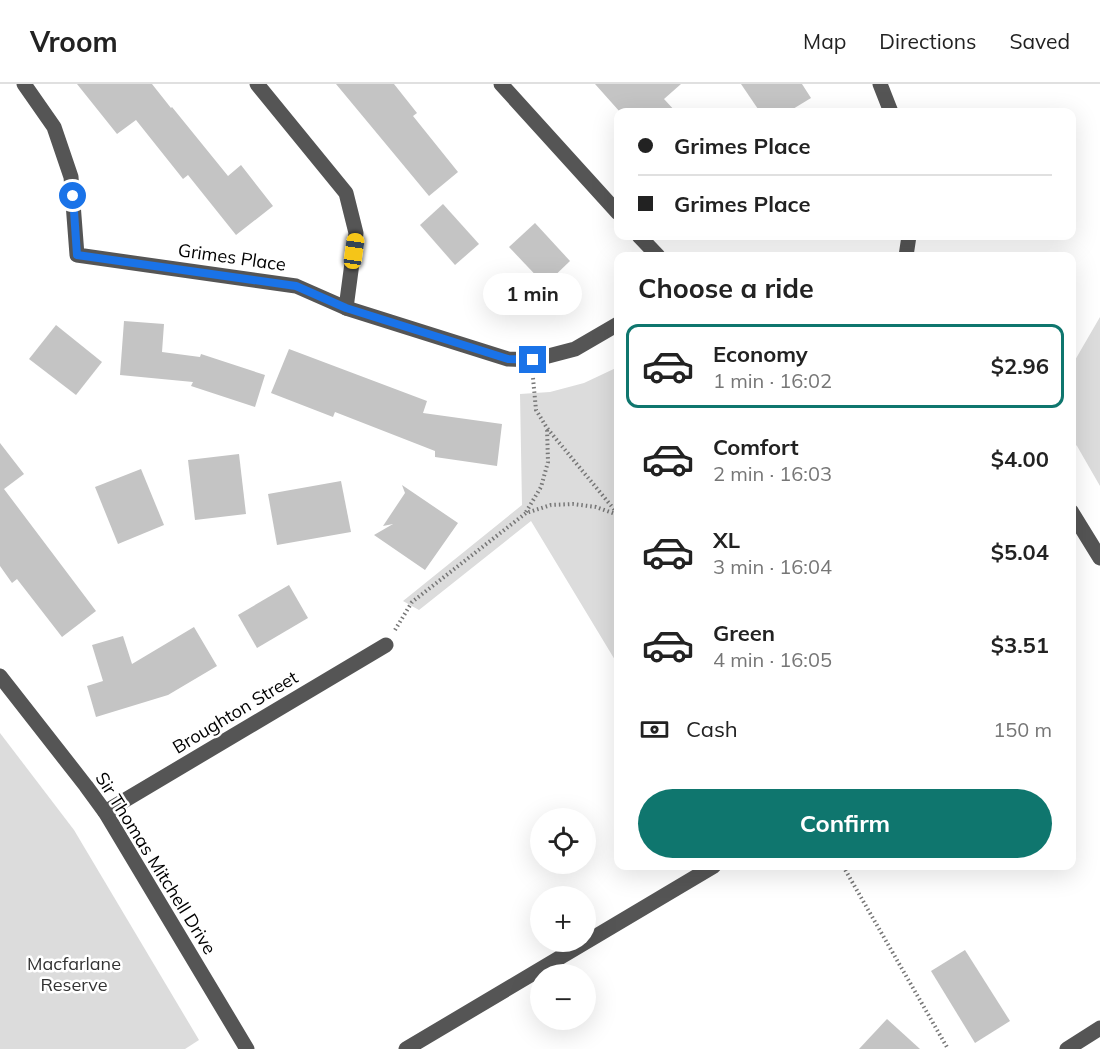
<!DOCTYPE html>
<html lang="en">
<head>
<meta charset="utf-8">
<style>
	body { margin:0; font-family:Mulish,sans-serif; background:#f6f6f6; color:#222; height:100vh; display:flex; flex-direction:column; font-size:22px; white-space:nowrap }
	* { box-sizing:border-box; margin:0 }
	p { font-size:20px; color:#767676 }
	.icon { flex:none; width:33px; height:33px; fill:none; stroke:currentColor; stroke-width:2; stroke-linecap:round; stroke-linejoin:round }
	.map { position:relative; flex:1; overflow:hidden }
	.drawer { position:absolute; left:614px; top:168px; width:462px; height:618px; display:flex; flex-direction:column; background:#fff; border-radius:12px; box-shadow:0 6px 24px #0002 }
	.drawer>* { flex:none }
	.banner { position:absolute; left:614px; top:24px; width:462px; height:132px; border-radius:12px; box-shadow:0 6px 24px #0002; display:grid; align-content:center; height:132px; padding:0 24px; background:#fff }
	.buttons { position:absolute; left:530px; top:724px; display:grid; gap:12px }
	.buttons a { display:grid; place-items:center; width:66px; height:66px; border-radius:50%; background:#fff; box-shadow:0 6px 24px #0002; font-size:30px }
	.end { position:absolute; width:27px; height:27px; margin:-14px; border:8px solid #1a73e8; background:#fff; box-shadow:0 0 0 3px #fff }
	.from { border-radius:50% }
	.bubble { position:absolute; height:42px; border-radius:21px; background:#fff; box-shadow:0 6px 24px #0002; font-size:20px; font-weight:700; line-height:42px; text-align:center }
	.car { position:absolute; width:18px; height:36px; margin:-18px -9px; border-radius:8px; box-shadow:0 0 4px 2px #0007; background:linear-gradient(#f5c518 24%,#345 0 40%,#f5c518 0 76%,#345 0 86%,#f5c518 0) }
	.banner b { display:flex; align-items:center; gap:21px; height:57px; font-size:22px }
	.banner b+b { border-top:2px solid #e0e0e0 }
	.banner i { width:15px; height:15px; background:#222 }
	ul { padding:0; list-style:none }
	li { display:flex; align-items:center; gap:18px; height:84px; margin:0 12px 9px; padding:0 12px; border:3px solid transparent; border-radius:12px }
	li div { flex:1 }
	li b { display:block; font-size:22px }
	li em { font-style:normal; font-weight:700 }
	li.current { border-color:#0f766e }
	li>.icon { width:54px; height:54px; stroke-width:1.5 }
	h2 { padding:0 24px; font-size:27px; line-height:72px }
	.pay { display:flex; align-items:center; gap:15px; height:66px; padding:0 24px; font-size:22px }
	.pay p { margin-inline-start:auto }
	.cta { display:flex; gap:12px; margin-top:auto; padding:12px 24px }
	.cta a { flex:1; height:69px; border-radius:36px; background:#0f766e; color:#fff; font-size:24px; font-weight:700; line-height:69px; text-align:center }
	header { display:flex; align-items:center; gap:36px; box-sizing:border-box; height:84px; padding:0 30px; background:#fff; border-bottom:2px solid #e0e0e0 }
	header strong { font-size:28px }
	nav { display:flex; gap:33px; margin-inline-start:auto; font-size:21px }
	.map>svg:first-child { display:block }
	.green { fill:#dcdcdc }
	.building { fill:#c4c4c4 }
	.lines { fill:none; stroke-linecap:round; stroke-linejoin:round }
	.path { stroke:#777; stroke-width:4; stroke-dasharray:1.5 3; stroke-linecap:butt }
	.minor { stroke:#555; stroke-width:15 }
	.route { stroke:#1a73e8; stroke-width:8 }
	.labels { text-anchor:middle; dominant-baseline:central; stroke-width:5; stroke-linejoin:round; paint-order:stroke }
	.street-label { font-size:18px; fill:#000; stroke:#fff }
	.park-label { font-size:18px; fill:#333; stroke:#fff }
</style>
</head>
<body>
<header>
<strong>Vroom</strong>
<nav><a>Map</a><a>Directions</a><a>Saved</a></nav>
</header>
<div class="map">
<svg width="1100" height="965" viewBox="0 0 1100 965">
	<rect width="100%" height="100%" fill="#fff"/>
	<g class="green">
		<polygon points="1100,233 1100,402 1077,362 1071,356 1071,283"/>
		<polygon points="618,283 618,581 531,437 419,526 403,517 522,421 520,310 550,308 584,299"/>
		<polygon points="0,649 74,746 199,956 185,965 0,965"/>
	</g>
	<g class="building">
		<polygon points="77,0 152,0 171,24 172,23 228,92 241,81 273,122 236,151 188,91 183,95 136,36 117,50"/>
		<polygon points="336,0 394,0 417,29 413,32 458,88 429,112"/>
		<polygon points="595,0 681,0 664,15 676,28 620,28"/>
		<polygon points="741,0 802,0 811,14 788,28 760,28"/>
		<polygon points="443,120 479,160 455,181 420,141"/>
		<polygon points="535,139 570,177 545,201 509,163"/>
		<polygon points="124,237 164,240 162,268 200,273 201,270 265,291 255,323 191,302 193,298 120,291"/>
		<polygon points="56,241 102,278 76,311 29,275"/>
		<polygon points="289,265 427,317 423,329 502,340 497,382 435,373 435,367 335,328 333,333 271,309"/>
		<polygon points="0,359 24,390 4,405 96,527 62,553 17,495 12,499 0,482"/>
		<polygon points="239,370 246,430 195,436 188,376"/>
		<polygon points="141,385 164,441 118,460 95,403"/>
		<polygon points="341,397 351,448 277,461 268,410"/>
		<polygon points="402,401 458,439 425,486 374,451 393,440 383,442 405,409"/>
		<polygon points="289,501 308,534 257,564 238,531"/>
		<polygon points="194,543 217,582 168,611 96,633 87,602 103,597 92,561 123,552 132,580"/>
		<polygon points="965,866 1010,937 975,959 931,887"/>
		<polygon points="887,935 920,965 859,965"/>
	</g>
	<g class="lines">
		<g class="path">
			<polyline points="533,294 536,326 547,344 618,430"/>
			<polyline points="526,428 541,403 548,378 547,344"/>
			<polyline points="395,546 412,518 526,429 551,421 573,420 596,423 618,431"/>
			<polyline points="843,782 948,965"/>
		</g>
		<g class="minor">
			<polyline points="24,0 54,43 71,93 77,171 296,202 346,224 508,275 533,276 575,265 618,240"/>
			<polyline points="257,0 346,109 356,149 346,224"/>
			<polyline points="501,0 618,129"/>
			<polyline points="880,0 891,28"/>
			<polyline points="639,152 658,172"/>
			<polyline points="906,172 909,152"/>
			<polyline points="1071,427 1100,474"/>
			<polyline points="0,592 86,702 105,728 247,965"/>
			<polyline points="105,728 386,561"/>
			<polyline points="406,965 714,782"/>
			<polyline points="1067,965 1100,944"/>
		</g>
	</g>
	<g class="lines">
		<polyline class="route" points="73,112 77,171 296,202 346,224 508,275 533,276"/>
	</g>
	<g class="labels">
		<g class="street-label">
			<text transform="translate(232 173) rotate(8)">Grimes Place</text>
			<text transform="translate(235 628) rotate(-31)">Broughton Street</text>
			<text transform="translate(156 779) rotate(58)">Sir Thomas Mitchell Drive</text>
		</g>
		<g class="park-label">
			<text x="74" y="879">Macfarlane<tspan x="74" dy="21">Reserve</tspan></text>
		</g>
	</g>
</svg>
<div class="buttons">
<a><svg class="icon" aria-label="locate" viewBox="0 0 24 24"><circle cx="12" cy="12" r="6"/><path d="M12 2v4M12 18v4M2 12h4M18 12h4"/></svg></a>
<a>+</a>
<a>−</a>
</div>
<i class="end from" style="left:73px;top:112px"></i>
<i class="end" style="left:533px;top:276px"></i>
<div class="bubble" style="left:483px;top:189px;width:99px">1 min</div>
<i class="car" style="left:354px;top:167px;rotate:8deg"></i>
<div class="banner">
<b><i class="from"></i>Grimes Place</b>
<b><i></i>Grimes Place</b>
</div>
<section class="drawer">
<h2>Choose a ride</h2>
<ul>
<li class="current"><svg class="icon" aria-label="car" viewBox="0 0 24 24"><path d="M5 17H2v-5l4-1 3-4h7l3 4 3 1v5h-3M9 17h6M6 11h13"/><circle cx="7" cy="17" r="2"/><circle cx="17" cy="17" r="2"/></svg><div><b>Economy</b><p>1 min · 16:02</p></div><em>$2.96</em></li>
<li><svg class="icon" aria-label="car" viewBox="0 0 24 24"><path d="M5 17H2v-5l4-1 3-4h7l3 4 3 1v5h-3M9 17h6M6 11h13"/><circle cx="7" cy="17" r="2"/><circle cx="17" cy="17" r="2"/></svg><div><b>Comfort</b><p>2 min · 16:03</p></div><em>$4.00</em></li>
<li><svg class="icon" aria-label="car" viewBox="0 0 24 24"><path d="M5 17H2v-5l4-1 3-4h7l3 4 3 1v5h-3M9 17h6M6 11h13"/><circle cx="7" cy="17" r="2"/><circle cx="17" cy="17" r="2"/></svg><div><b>XL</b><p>3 min · 16:04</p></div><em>$5.04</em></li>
<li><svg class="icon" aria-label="car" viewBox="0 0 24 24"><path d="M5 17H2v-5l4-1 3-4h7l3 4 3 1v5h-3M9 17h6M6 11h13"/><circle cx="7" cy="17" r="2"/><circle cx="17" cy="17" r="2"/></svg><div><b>Green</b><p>4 min · 16:05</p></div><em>$3.51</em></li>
</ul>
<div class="pay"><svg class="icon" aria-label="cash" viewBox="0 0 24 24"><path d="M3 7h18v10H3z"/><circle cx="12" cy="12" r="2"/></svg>Cash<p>150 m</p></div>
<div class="cta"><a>Confirm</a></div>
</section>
</div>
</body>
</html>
